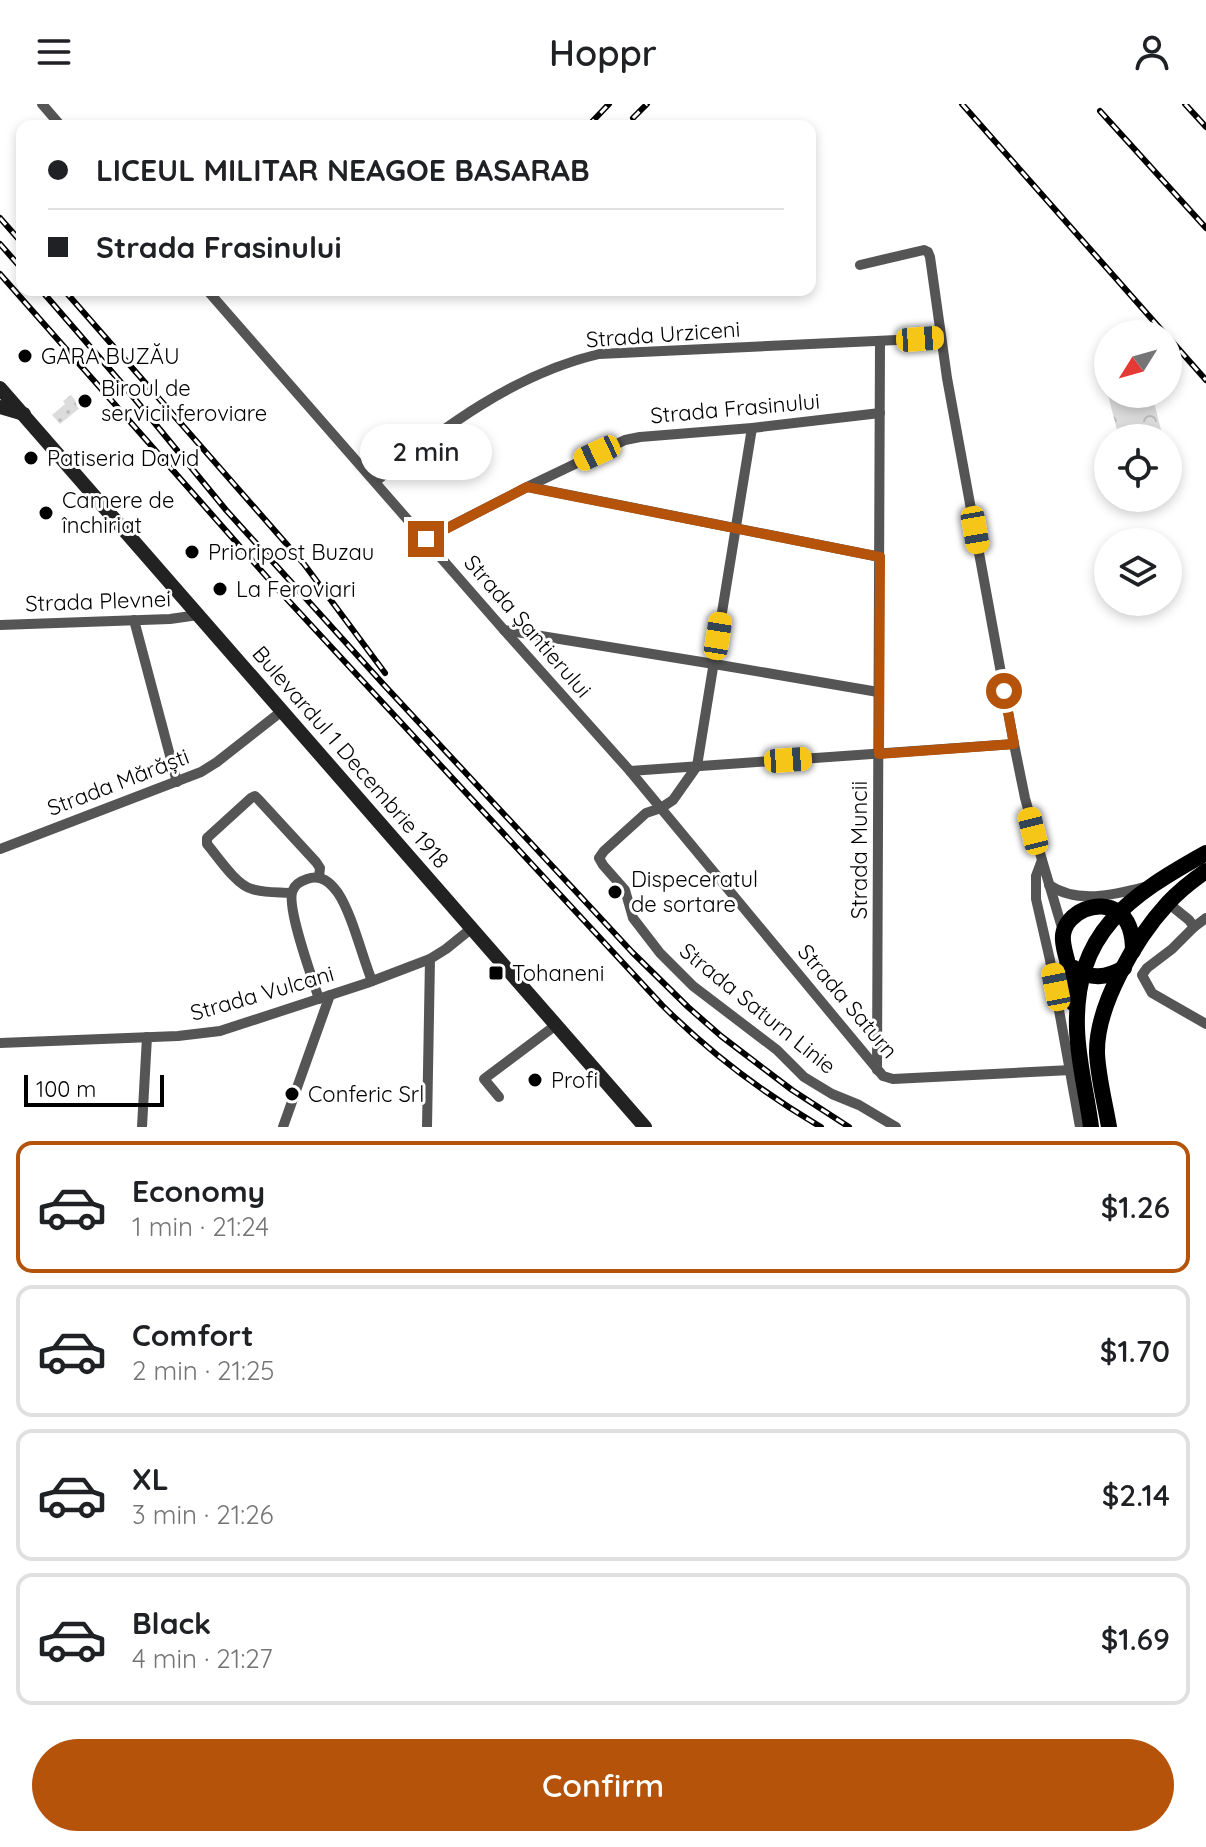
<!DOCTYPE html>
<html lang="en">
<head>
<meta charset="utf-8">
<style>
	body { margin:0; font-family:Quicksand,sans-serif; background:#f2f2f2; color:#202124; height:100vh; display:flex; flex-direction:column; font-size:30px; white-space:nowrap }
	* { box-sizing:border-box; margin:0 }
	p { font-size:26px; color:#757577 }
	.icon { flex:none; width:44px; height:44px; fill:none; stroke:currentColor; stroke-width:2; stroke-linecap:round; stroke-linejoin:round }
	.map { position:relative; height:1023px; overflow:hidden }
	.panel { display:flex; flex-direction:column; background:#fff; flex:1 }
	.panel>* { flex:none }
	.hud { position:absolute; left:16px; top:16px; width:800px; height:176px; border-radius:16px; box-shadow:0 4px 12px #0003; display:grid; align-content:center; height:176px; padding:0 32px; background:#fff }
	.needle { width:52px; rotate:233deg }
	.tools { position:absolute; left:1094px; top:216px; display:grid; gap:16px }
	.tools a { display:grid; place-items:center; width:88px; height:88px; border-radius:50%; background:#fff; box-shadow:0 4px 12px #0003; font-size:40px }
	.scale { position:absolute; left:24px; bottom:20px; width:140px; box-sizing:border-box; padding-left:8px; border:4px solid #000; border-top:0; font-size:22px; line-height:28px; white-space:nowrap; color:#000; -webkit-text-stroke:6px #fff; paint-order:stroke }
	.end { position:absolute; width:36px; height:36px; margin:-18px; border:10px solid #b45309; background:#fff; box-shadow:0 0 0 4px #fff }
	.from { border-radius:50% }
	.bubble { position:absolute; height:56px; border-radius:28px; background:#fff; box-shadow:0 4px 12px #0003; font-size:26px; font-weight:600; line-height:56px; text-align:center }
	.car { position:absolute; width:24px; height:48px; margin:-24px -12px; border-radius:10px; box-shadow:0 0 6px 2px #0007; background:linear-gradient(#f5c518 24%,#345 0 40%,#f5c518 0 76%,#345 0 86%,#f5c518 0) }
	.hud b { display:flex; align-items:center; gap:28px; height:76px; font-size:30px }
	.hud b+b { border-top:2px solid #e0e0e0 }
	.hud i { width:20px; height:20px; background:#202124 }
	ul { padding:14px 0 0; list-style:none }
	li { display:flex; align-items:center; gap:24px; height:132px; margin:0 16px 12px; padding:0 16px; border:4px solid #e0e0e0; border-radius:16px }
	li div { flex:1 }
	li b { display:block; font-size:30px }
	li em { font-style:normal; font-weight:600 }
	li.current { border-color:#b45309 }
	li>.icon { width:72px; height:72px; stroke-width:1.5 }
	.action { display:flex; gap:16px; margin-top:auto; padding:16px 32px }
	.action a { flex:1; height:92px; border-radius:48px; background:#b45309; color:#fff; font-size:32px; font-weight:600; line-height:92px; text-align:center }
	header { display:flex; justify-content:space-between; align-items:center; height:104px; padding:0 32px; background:#fff; font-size:36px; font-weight:600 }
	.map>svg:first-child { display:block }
	.grass { fill:url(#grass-dots) }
	.park { fill:url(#park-crowns) }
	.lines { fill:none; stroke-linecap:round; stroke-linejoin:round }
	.minor { stroke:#555; stroke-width:10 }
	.secondary { stroke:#222; stroke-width:14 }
	.primary { stroke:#000; stroke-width:16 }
	.rail-casing { stroke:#000; stroke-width:6 }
	.rail { stroke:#fff; stroke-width:3; stroke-dasharray:9; stroke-linecap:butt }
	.route { stroke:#b45309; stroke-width:10 }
	.poi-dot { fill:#000; stroke:#fff; stroke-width:3 }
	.labels { text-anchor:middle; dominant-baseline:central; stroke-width:6; stroke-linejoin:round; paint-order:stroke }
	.street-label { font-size:22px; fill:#000; stroke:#fff }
	.poi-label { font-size:22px; fill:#000; stroke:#fff; text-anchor:start }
</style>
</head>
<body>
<header><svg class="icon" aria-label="menu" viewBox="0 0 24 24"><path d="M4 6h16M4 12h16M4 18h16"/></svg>Hoppr<svg class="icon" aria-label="person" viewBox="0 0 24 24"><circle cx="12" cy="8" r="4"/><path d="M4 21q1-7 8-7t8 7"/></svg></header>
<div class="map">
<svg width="1206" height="1023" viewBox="0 0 1206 1023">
	<defs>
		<pattern id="grass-dots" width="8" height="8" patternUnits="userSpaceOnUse" patternTransform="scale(2)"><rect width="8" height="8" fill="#dcdcdc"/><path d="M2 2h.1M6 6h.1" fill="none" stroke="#bbb" stroke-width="1.8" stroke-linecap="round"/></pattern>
		<pattern id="park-crowns" width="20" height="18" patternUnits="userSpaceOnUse" patternTransform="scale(2)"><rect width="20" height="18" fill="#dcdcdc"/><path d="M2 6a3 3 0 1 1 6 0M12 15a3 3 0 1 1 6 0" fill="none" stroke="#bbb"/></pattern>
	</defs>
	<rect width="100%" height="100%" fill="#fff"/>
	<polygon class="grass" points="71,291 81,303 60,320 52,311 65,300 63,297"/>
	<polygon class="park" points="1107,287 1108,287 1108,290 1152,290 1163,334 1119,334"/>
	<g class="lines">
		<g class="minor">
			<polyline points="42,0 61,22"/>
			<polyline points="860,161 924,146 928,148 930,153 947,274 1014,640 1025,694 1042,756 1036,772 1036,795 1050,856 1080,1023"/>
			<polyline points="207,186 504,526 630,667 883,972 893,975 1071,966"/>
			<polyline points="752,324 697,662 673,696 661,704 646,709 604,747 599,754 603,761 625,786 633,814 660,849 693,882 777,946 804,973 832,990 859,1001 896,1023"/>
			<path d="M376 377C443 324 514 270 599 250L940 234"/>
			<polyline points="529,383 880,453"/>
			<polyline points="426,435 527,383 625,336 640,333 752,324 880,309"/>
			<polyline points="134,516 177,678"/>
			<polyline points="0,521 170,515 198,511"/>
			<polyline points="504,526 714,560 878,588"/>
			<polyline points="630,667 1014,640"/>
			<polyline points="0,745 201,668 217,658 282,607"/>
			<polyline points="1042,756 1063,827"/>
			<path d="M1049 781C1077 800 1114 791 1144 783"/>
			<path d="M291 789C279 788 264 789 252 785 236 781 218 753 207 740V734L251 694 255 692 258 695 316 758 320 764 319 773"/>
			<polyline points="1168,799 1189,816 1194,823 1172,845 1147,864 1142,871 1152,889 1206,920"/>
			<polyline points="1194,823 1206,814"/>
			<path d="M319 895C313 876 285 801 293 786 295 780 301 777 307 775 321 770 330 778 338 789 352 810 362 852 372 877"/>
			<polyline points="0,939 178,932 220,927 367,879 430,855 446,845 472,824"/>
			<polyline points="877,966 880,238"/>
			<polyline points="499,993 484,975 556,921"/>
			<polyline points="142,1023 147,933"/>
			<polyline points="283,1023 330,891"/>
			<polyline points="427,1023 430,855"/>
		</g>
		<g class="secondary">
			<polyline points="0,284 645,1023"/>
			<polyline points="0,303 24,310"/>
		</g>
		<g class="primary">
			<path d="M1074 864C1091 876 1106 874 1124 864"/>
			<path d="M1073 899C1071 885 1069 870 1067 856 1065 848 1062 839 1063 831 1066 808 1099 794 1118 808 1131 817 1133 833 1133 847"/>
			<path d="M1091 1023C1087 991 1078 958 1077 925 1074 828 1129 792 1206 749"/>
			<path d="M1109 1023C1105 999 1098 973 1097 949 1096 901 1136 834 1168 799 1179 787 1193 776 1206 767"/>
		</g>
		<g class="rail-casing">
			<g id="rail">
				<polyline points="962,0 1165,230"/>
				<polyline points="1185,0 1206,23"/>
				<polyline points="1100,7 1206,124"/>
				<polyline points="633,14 647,0"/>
				<polyline points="588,22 609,0"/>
				<polyline points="0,114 22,139"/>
				<polyline points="0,140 22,165"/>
				<path d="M0 170 273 480 662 901C710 949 763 989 821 1023"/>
				<polyline points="41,186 125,283 226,406 385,582 632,848 688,903 721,932 792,986 849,1023"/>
				<polyline points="64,186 304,460 385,569"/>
				<polyline points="1168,233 1206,276"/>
			</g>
		</g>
		<use href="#rail" class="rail"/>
	</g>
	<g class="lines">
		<polyline class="route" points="426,435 527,383 880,453 879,650 1014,640 1004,587"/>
	</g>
	<g class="poi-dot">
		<circle cx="25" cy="252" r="8"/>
		<circle cx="85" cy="297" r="8"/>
		<circle cx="31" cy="354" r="8"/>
		<circle cx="46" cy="409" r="8"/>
		<circle cx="192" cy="448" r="8"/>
		<circle cx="220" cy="485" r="8"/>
		<circle cx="615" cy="788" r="8"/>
		<rect x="488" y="861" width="16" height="16" rx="4"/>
		<circle cx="535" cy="976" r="8"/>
		<circle cx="292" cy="990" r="8"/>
	</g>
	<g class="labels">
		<g class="street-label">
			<text transform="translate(663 230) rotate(-4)">Strada Urziceni</text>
			<text transform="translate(735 304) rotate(-5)">Strada Frasinului</text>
			<text transform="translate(98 497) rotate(-2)">Strada Plevnei</text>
			<text transform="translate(528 522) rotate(49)">Strada Șantierului</text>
			<text transform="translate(351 653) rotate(49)">Bulevardul 1 Decembrie 1918</text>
			<text transform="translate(118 678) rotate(-21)">Strada Mărăști</text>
			<text transform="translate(859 746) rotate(-90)">Strada Muncii</text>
			<text transform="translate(262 889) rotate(-16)">Strada Vulcani</text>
			<text transform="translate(848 897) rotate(50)">Strada Saturn</text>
			<text transform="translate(758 904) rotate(39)">Strada Saturn Linie</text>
		</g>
		<g class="poi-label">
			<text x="41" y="252">GARA BUZĂU</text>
			<text x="101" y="284">Biroul de<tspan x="101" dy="25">servicii feroviare</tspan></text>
			<text x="47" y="354">Patiseria David</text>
			<text x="62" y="396">Camere de<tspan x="62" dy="25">închiriat</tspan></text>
			<text x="208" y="448">Prioripost Buzau</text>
			<text x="236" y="485">La Feroviari</text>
			<text x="631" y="775">Dispeceratul<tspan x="631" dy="25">de sortare</tspan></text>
			<text x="512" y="869">Tohaneni</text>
			<text x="551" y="976">Profi</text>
			<text x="308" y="990">Conferic Srl</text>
		</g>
	</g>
</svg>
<div class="tools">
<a><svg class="needle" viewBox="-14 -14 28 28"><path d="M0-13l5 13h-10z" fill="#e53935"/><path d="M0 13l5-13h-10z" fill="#757577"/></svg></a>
<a><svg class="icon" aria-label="locate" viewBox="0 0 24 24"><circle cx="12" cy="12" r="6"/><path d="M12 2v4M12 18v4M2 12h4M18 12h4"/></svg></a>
<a><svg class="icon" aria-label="layers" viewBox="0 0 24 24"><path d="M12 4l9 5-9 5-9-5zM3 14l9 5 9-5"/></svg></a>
</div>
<div class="scale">100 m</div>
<i class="end from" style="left:1004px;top:587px"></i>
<i class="end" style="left:426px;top:435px"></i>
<div class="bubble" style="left:360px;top:320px;width:132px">2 min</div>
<i class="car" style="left:920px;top:235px;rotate:86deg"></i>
<i class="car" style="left:597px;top:349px;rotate:245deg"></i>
<i class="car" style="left:975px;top:426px;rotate:170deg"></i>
<i class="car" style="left:718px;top:532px;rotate:9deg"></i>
<i class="car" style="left:788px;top:656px;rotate:86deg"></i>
<i class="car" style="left:1033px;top:727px;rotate:346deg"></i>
<i class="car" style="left:1056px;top:883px;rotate:349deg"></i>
<div class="hud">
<b><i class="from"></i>LICEUL MILITAR NEAGOE BASARAB</b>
<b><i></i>Strada Frasinului</b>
</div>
</div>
<section class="panel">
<ul>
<li class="current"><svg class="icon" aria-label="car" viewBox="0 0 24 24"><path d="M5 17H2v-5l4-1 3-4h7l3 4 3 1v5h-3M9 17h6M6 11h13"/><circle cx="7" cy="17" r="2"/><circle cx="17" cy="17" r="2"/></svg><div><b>Economy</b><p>1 min · 21:24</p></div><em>$1.26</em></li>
<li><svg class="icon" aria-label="car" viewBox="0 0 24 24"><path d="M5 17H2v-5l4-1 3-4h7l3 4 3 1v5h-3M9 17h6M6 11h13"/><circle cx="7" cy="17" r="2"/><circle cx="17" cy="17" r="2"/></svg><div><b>Comfort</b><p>2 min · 21:25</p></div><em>$1.70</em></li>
<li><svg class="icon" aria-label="car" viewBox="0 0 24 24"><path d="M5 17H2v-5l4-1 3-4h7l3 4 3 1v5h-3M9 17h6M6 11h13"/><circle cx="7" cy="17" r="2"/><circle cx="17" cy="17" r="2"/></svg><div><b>XL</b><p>3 min · 21:26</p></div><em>$2.14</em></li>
<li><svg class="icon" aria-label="car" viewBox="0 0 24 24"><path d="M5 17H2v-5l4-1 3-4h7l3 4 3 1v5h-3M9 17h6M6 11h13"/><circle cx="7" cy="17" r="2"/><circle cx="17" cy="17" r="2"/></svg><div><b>Black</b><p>4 min · 21:27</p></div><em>$1.69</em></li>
</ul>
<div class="action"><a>Confirm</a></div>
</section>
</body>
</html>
